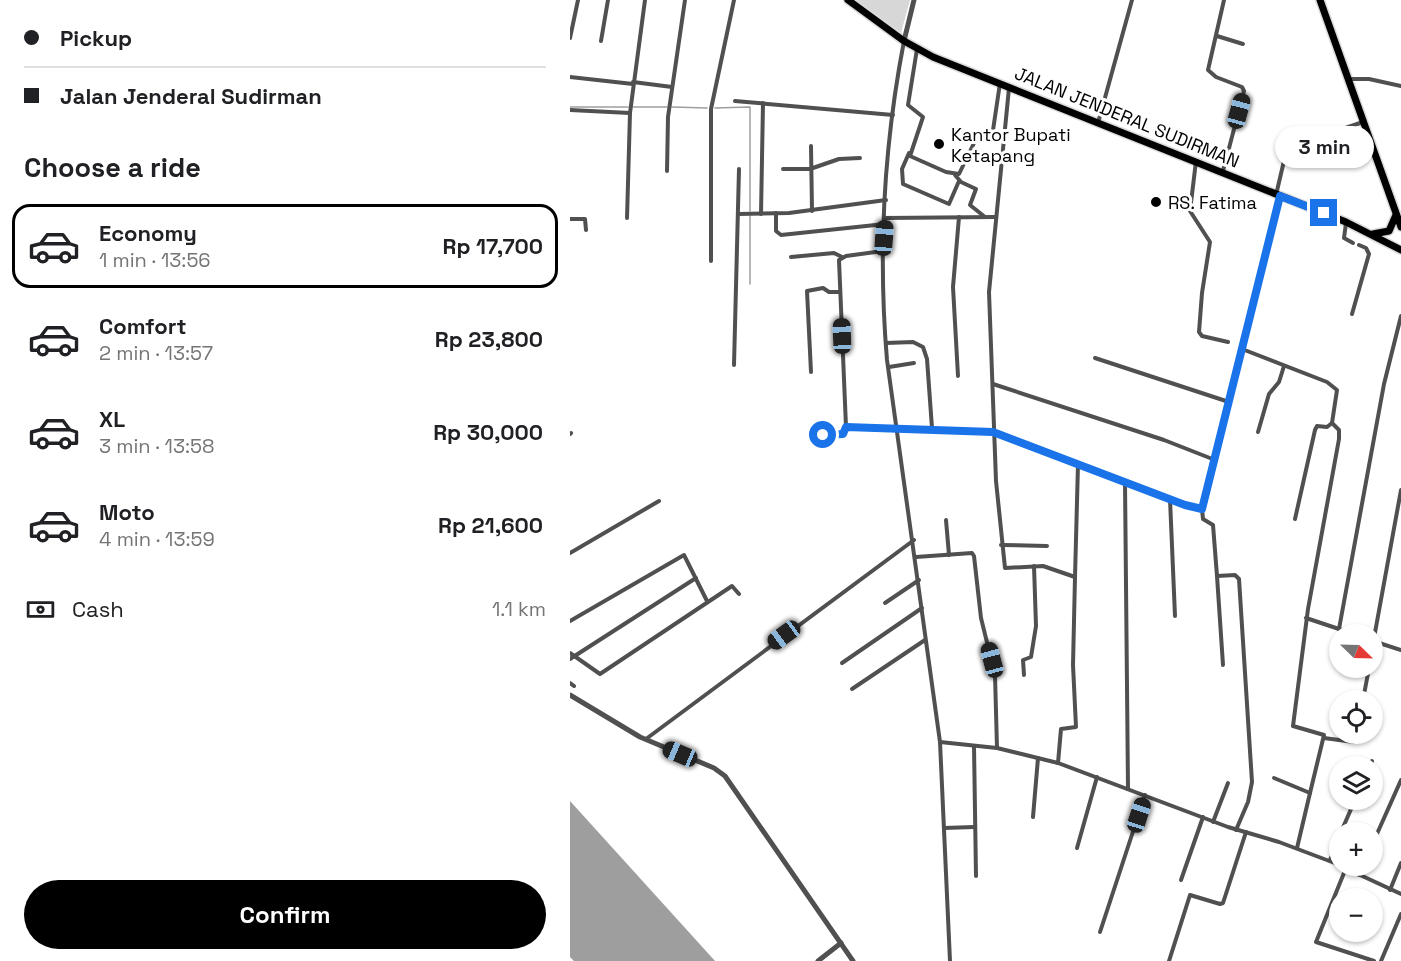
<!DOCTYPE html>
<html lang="en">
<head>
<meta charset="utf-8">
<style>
	body { margin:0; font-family:"Space Grotesk",sans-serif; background:#f2f2f2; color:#202124; height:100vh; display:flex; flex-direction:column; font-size:22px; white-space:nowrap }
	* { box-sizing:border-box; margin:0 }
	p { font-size:20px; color:#757577 }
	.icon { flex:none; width:33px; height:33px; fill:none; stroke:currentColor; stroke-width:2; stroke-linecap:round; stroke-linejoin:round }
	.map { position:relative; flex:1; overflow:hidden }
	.details { display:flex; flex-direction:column; background:#fff; width:570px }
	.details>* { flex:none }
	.guide { display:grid; align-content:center; height:132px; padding:0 24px; background:#fff }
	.needle { width:39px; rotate:113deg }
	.tools { position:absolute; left:759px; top:624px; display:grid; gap:12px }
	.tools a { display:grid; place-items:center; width:54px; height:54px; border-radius:50%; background:#fff; box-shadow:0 2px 4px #0004; font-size:30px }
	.end { position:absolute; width:27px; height:27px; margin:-14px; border:8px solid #1a73e8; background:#fff; box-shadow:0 0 0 3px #fff }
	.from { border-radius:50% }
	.bubble { position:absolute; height:42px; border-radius:21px; background:#fff; box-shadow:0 2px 4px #0004; font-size:20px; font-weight:600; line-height:42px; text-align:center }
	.car { position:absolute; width:18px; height:36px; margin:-18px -9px; border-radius:8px; box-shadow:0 0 4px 2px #0007; background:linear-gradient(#222 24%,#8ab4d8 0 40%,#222 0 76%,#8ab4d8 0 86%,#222 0) }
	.guide b { display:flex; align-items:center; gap:21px; height:57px; font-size:22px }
	.guide b+b { border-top:2px solid #e0e0e0 }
	.guide i { width:15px; height:15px; background:#202124 }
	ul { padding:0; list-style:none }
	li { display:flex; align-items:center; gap:18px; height:84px; margin:0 12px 9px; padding:0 12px; border:3px solid transparent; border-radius:18px }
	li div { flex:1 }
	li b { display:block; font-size:22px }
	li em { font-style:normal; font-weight:600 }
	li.active { border-color:#000 }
	li>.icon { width:54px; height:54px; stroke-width:1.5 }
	h2 { padding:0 24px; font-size:27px; line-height:72px }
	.pay { display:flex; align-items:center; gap:15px; height:66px; padding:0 24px; font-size:22px }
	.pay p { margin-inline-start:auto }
	.button { display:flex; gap:12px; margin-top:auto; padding:12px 24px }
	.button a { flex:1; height:69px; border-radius:36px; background:#000; color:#fff; font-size:24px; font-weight:600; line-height:69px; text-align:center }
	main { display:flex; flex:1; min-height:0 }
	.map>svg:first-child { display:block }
	.green { fill:#d7d7d7 }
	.water { fill:#9e9e9e }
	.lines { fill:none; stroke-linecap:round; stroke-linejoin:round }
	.stream { stroke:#9e9e9e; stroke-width:1.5 }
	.primary-casing { stroke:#dbdbdb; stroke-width:10 }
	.minor { stroke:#505050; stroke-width:4 }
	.tertiary { stroke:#505050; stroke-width:5 }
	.primary { stroke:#000; stroke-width:7 }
	.route { stroke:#1a73e8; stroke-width:8 }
	.poi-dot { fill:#000; stroke:#fff; stroke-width:2 }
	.labels { text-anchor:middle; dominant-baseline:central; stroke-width:6; stroke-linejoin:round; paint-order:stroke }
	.street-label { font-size:18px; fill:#000; stroke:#fff }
	.poi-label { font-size:18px; fill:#000; stroke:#fff; text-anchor:start }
</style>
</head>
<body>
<main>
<section class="details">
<div class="guide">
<b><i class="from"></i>Pickup</b>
<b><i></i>Jalan Jenderal Sudirman</b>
</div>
<h2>Choose a ride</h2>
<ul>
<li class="active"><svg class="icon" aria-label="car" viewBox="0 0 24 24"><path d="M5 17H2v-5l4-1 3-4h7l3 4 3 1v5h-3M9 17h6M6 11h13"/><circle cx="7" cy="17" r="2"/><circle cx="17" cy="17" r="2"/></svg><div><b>Economy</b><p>1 min · 13:56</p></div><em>Rp 17,700</em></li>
<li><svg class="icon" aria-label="car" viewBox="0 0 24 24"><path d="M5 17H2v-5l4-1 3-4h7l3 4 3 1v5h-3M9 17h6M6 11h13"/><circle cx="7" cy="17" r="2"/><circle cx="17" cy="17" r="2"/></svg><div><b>Comfort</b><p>2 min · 13:57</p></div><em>Rp 23,800</em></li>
<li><svg class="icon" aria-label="car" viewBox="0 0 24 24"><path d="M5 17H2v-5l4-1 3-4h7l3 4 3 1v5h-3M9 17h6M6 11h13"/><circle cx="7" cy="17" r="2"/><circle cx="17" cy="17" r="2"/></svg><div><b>XL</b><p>3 min · 13:58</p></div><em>Rp 30,000</em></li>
<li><svg class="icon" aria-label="car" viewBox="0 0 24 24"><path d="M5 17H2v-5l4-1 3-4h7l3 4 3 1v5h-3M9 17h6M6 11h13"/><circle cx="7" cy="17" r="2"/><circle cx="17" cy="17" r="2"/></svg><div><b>Moto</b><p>4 min · 13:59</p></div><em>Rp 21,600</em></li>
</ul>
<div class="pay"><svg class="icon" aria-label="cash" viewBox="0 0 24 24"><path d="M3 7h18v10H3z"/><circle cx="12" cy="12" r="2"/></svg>Cash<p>1.1 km</p></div>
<div class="button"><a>Confirm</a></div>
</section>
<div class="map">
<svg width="831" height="961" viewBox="0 0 831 961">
	<rect width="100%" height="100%" fill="#fff"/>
	<polygon class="green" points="286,0 340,0 331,33"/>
	<polygon class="water" points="0,801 145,961 4,961 0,957"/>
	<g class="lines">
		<g class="stream">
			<polyline points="0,107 58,107"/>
			<polyline points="63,107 97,107"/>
			<polyline points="102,107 137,108"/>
			<polyline points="145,108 180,107 180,211"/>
			<polyline points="180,216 180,284"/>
		</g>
		<g class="primary-casing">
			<g id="primary">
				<polyline points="278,0 334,41 363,57 776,222 831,250"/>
				<polyline points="750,0 831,227"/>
				<polyline points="803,234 819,231 826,215"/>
			</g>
		</g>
		<g class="minor">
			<polyline points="647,36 673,44"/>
			<polyline points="0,38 8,0"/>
			<polyline points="31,41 38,0"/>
			<path d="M334 41C314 145 308 254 317 360L370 742 380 961"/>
			<polyline points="347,49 338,105 353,117 340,156 376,172 389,174 406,139 422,137 430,83"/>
			<polyline points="0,77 63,84"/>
			<polyline points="778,79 799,79 831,86"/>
			<polyline points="63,82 102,87"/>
			<polyline points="439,88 419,292 426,481 435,568 473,566 505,577 508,464"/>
			<polyline points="165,101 323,115"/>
			<polyline points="0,110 60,113"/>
			<polyline points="528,123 562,0"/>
			<polyline points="241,146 242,211"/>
			<polyline points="339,153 332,169 333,184 379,204 389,181"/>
			<polyline points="626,161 620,211 640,242 632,293 629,332 632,336 658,342"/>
			<polyline points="213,169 240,169 269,159 290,158"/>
			<polyline points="97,171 98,117 115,0"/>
			<polyline points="653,171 674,91 672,87 646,77 638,70 654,0"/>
			<polyline points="385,175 391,182 406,189 400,205 415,217"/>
			<polyline points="706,195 717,148 793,122"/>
			<polyline points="206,213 206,231 211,235 315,224"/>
			<polyline points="168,214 219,213 316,200"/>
			<polyline points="191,214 193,103"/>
			<polyline points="57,218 60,113 75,0"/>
			<polyline points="315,218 425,217"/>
			<polyline points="0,219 15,219 16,230"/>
			<polyline points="776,223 774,238 783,243"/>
			<polyline points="313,251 276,256 269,260 276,427 423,432 630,510 635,503 710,196"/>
			<polyline points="221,257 264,253 272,257"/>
			<polyline points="141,261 141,109 164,0"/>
			<polyline points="782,314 799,254 796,248 789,245"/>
			<polyline points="316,343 343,342 353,347 357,359 362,428"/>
			<polyline points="672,349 757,382 767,390 762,423 757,427 747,426 745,430 725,519"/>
			<polyline points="525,358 659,402"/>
			<polyline points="164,365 169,169"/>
			<polyline points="319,367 344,363"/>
			<polyline points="241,372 237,291 253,288 259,292 270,292"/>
			<polyline points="388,376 383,287 389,217"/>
			<polyline points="423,384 594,440 645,460"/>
			<polyline points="688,432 699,394 709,382 714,366"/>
			<polyline points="0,434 1,433"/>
			<polyline points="253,445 253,435 273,434 276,427"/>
			<polyline points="555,482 558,789"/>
			<polyline points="600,499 605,616"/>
			<polyline points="632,509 633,519 643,525 647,576 665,575 669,579 682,782 678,802 666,830"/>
			<polyline points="376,520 379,555"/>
			<polyline points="431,545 477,546"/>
			<polyline points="0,553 89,501"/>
			<polyline points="346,557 402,553 404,556 411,618 425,675 427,748"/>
			<polyline points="647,576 653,665"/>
			<polyline points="315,603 349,580"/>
			<polyline points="736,618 769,629"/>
			<polyline points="0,621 114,555 137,601"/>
			<polyline points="785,634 769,629 814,384 831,316"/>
			<polyline points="803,641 831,650"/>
			<polyline points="802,649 831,490"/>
			<polyline points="0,653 30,674 162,586 169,594"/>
			<polyline points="0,659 126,578"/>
			<polyline points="272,663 352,608"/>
			<polyline points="454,675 453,660 461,657 466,626 464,566"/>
			<polyline points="0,683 4,686"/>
			<polyline points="282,689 355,640"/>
			<polyline points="793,700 799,668"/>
			<polyline points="754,738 784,742 787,734"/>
			<polyline points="76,739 344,540"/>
			<polyline points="370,742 427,748 488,763 658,827 709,842 770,865"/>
			<polyline points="404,746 406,876"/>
			<polyline points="488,763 491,729 506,727 503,665 505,577"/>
			<polyline points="800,766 802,761"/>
			<polyline points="704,778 740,793 727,848"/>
			<polyline points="740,793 754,735 723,726 738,609 769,439 769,430 762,423"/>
			<polyline points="463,817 468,758"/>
			<polyline points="643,822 658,783"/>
			<polyline points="374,828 404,827"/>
			<polyline points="771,832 785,800"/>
			<polyline points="802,845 831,780"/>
			<polyline points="507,848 527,777"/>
			<polyline points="760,860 770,837"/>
			<polyline points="775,868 831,894"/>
			<polyline points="776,868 746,942 804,961"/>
			<polyline points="789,875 794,866"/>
			<polyline points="611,880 633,817"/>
			<polyline points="820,890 831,863"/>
			<polyline points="530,932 575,795"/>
			<polyline points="599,961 620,895 650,904 653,903 676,832"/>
			<polyline points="811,961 831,914"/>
		</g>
		<g class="tertiary">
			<polyline points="334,41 344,0"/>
			<polyline points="0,695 70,737 144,768 155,776 283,961"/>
			<polyline points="248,961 271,943"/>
		</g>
		<use href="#primary" class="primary"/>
	</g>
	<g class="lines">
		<polyline class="route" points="253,435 273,434 276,427 423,432 615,505 632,509 710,196 754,213"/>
	</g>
	<g class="poi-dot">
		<circle cx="369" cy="144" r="6"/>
		<circle cx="586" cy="202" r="6"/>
	</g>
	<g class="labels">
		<g class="street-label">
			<text transform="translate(557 117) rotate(22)">JALAN JENDERAL SUDIRMAN</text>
		</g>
		<g class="poi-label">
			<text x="381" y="134">Kantor Bupati<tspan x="381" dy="21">Ketapang</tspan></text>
			<text x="598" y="202">RS. Fatima</text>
		</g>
	</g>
</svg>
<div class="tools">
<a><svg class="needle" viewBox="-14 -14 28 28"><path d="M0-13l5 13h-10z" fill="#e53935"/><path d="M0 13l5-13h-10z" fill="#757577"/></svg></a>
<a><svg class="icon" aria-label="locate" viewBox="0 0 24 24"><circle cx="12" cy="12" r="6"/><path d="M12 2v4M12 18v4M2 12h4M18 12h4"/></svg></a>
<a><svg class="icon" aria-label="layers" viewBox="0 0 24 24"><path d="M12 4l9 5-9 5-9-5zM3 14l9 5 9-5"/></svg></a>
<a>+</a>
<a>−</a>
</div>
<i class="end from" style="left:253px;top:435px"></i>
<i class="end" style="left:754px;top:213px"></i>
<div class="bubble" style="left:705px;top:126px;width:99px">3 min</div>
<i class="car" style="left:669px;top:111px;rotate:15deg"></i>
<i class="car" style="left:314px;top:238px;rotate:4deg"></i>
<i class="car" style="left:272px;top:336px;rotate:358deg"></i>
<i class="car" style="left:214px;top:635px;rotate:234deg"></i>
<i class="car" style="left:422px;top:660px;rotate:345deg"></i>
<i class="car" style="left:110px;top:754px;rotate:293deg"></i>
<i class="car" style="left:569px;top:815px;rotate:18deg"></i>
</div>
</main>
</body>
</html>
